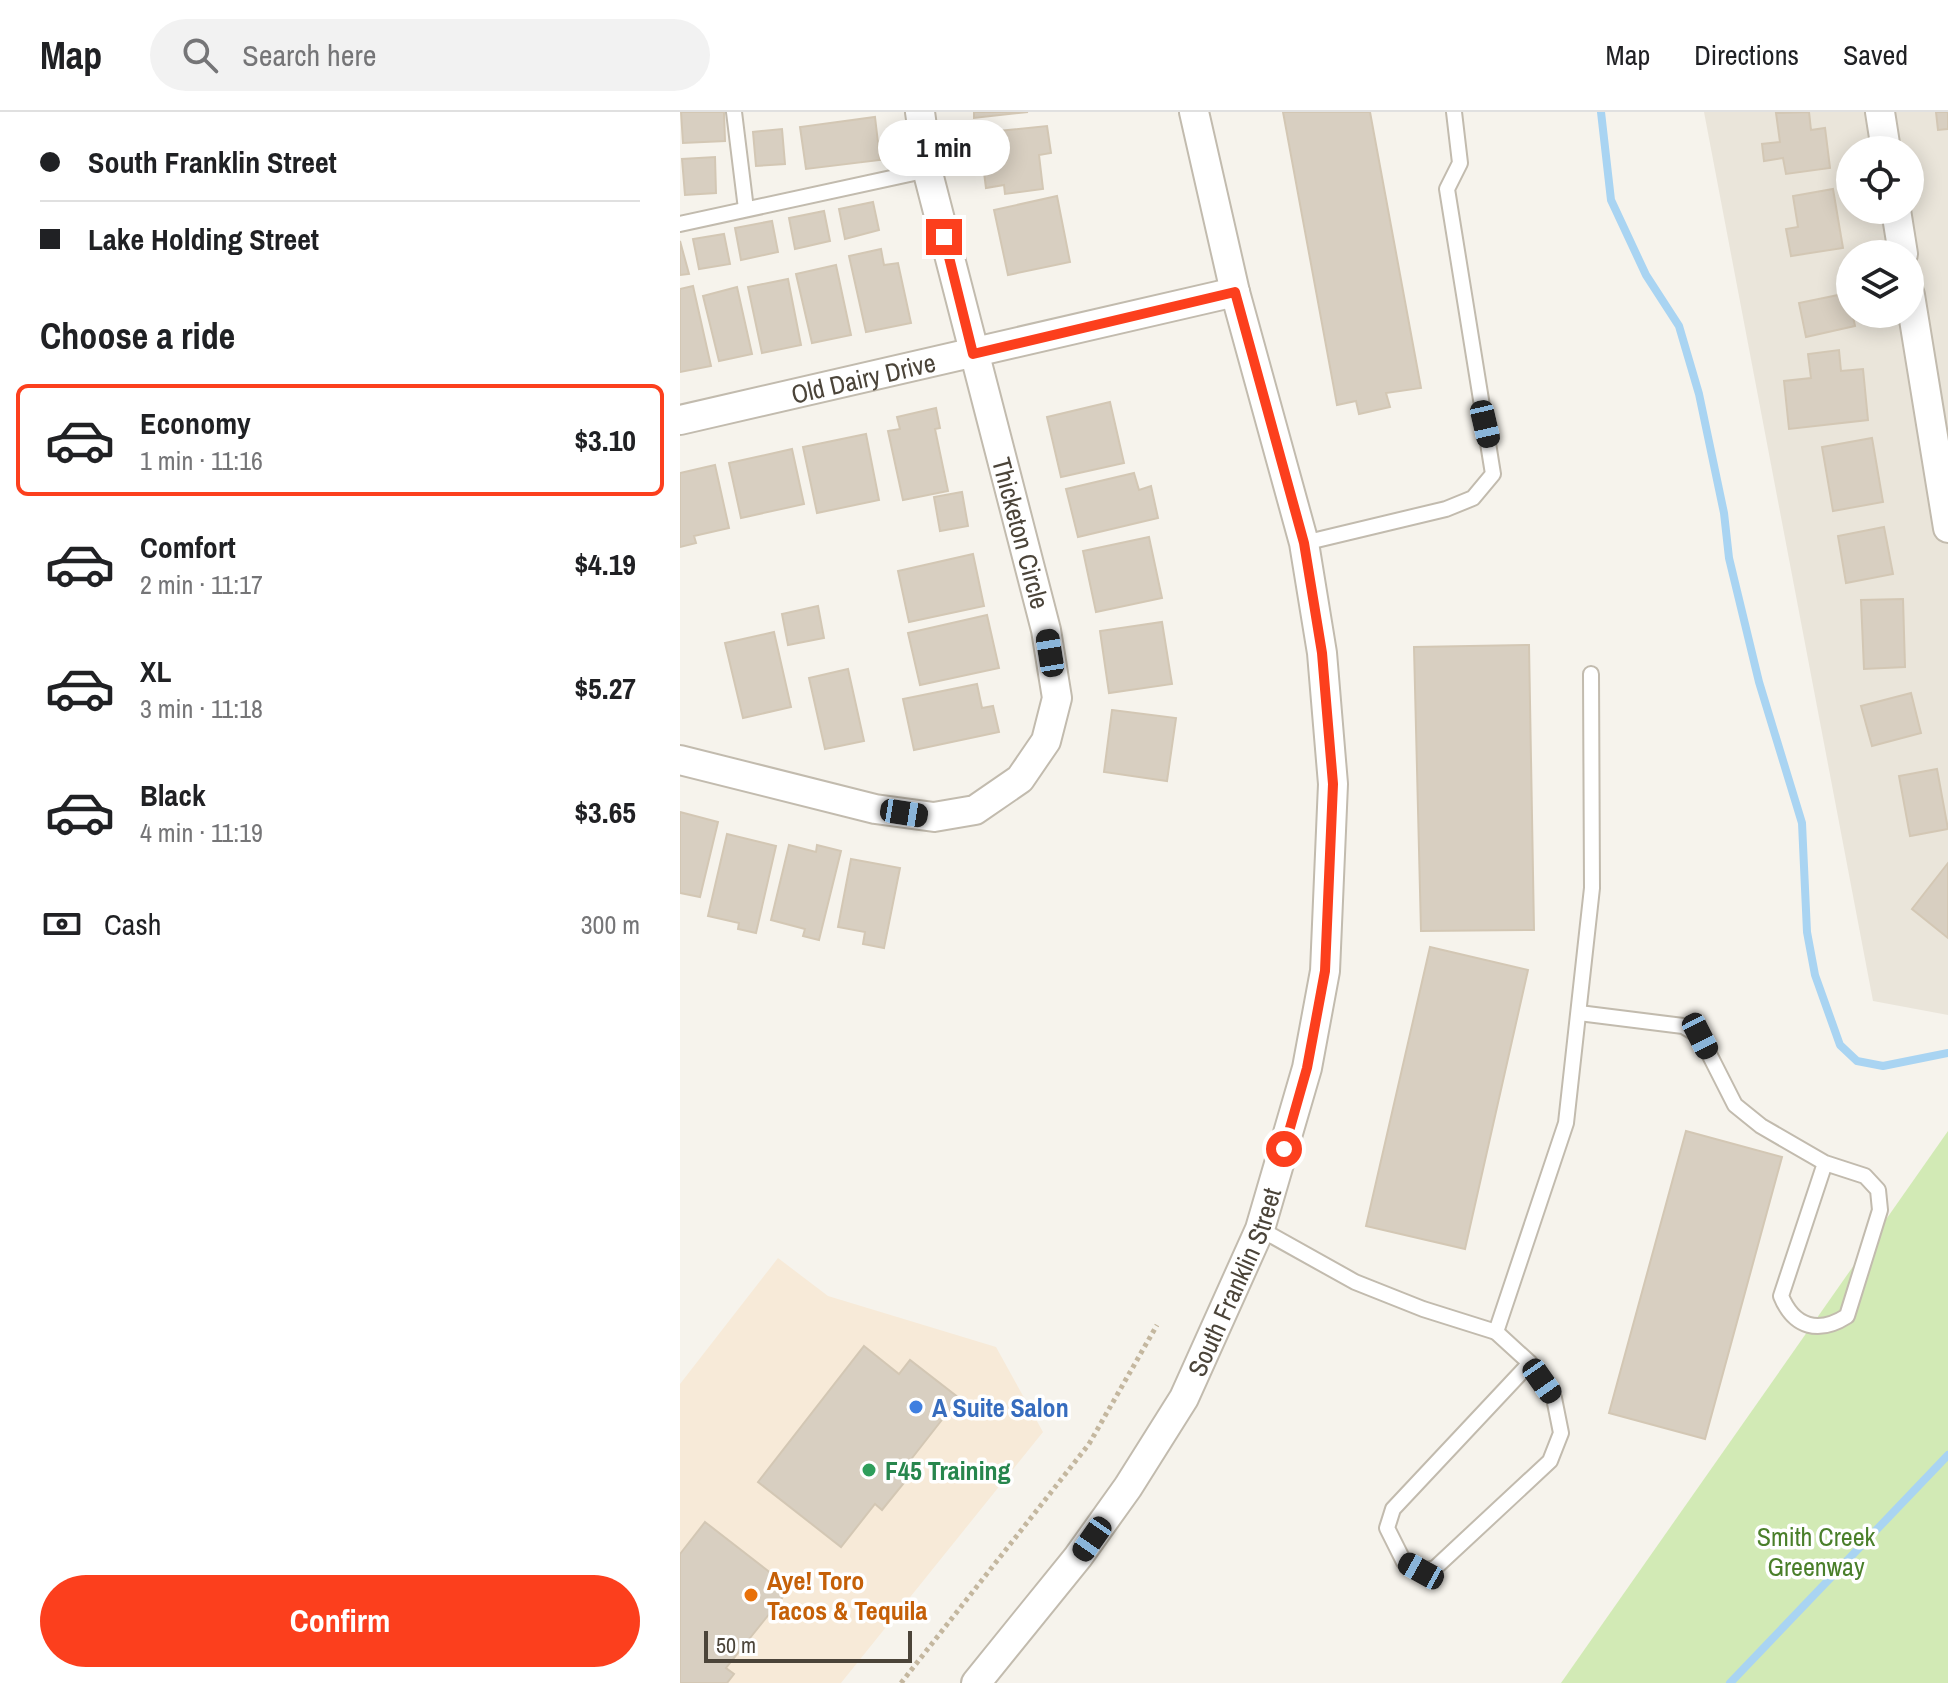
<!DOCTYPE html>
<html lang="en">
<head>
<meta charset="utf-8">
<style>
	body { margin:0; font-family:"Archivo Narrow",sans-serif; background:#f2f2f2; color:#202124; height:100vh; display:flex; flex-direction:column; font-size:30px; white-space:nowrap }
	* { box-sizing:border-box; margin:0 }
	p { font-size:26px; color:#757577 }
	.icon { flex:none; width:44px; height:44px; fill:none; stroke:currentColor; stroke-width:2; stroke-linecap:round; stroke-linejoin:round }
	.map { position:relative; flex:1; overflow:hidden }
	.details { display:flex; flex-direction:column; background:#fff; width:680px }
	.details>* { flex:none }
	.top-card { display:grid; align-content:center; height:176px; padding:0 40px; background:#fff }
	.controls { position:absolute; left:1156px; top:24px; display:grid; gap:16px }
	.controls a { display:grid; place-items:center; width:88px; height:88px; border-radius:50%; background:#fff; box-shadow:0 4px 20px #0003; font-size:40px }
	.scale { position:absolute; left:24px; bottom:20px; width:208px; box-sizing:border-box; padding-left:8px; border:4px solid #4b4439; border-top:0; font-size:22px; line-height:28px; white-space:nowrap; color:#4b4439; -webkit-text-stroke:6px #fff; paint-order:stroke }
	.end { position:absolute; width:36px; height:36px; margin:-18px; border:10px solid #fc3f1d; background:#fff; box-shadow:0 0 0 4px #fff }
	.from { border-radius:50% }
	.bubble { position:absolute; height:56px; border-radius:28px; background:#fff; box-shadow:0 4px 20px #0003; font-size:26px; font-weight:700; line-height:56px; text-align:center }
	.car { position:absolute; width:24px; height:48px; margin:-24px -12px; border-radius:10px; box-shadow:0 0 6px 2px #0007; background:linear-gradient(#222 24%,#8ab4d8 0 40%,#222 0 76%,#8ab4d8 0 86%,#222 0) }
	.top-card b { display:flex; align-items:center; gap:28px; height:76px; font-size:30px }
	.top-card b+b { border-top:2px solid #e0e0e0 }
	.top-card i { width:20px; height:20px; background:#202124 }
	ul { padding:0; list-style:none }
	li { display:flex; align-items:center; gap:24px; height:112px; margin:0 16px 12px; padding:0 24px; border:4px solid transparent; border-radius:12px }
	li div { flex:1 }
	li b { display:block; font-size:30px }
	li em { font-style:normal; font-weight:700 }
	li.on { border-color:#fc3f1d }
	li>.icon { width:72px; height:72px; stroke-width:1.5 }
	h2 { padding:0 40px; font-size:36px; line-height:96px }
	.pay { display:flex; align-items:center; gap:20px; height:88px; padding:0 40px; font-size:30px }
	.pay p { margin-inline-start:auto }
	.cta { display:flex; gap:16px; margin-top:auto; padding:16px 40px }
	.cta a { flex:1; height:92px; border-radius:48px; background:#fc3f1d; color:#fff; font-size:32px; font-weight:700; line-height:92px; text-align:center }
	header { display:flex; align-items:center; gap:48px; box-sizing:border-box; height:112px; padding:0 40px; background:#fff; border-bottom:2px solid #e0e0e0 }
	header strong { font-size:38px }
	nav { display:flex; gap:44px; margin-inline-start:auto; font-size:28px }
	.search { width:560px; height:72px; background:#f2f2f2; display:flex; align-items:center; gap:20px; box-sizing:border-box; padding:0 28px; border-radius:44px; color:#757577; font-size:30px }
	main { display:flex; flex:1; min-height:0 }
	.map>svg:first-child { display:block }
	.residential { fill:#eae5da; fill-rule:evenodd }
	.commercial { fill:#f7ead8 }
	.green { fill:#d2eab5 }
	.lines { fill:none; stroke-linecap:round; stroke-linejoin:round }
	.stream { stroke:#a9d4f2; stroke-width:8 }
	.building { fill:#d8cfc1; stroke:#d3c7b4; stroke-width:2 }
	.lane-casing { stroke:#c2bbae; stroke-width:18 }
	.street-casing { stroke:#c2bbae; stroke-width:32 }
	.path { stroke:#c4b79f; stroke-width:5; stroke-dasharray:4 4; stroke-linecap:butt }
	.lane { stroke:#fff; stroke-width:14 }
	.street { stroke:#fff; stroke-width:28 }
	.route { stroke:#fc3f1d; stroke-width:10 }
	.shop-dot { fill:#3f7fe0; stroke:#fff; stroke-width:3 }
	.leisure-dot { fill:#2e9e5b; stroke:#fff; stroke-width:3 }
	.food-dot { fill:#e8710a; stroke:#fff; stroke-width:3 }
	.labels { text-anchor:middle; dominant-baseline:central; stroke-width:7; stroke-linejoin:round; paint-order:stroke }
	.street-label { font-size:26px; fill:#4b4439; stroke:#fff }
	.shop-label { font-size:26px; font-weight:bold; fill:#366cbe; stroke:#fff; text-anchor:start }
	.leisure-label { font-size:26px; font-weight:bold; fill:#27864d; stroke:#fff; text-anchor:start }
	.park-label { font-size:26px; fill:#4a7f2a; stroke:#fff }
	.food-label { font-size:26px; font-weight:bold; fill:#c56008; stroke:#fff; text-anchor:start }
</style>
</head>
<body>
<header>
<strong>Map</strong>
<div class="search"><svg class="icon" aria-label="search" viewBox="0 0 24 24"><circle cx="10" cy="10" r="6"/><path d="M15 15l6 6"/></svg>Search here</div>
<nav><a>Map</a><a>Directions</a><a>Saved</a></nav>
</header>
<main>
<section class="details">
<div class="top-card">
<b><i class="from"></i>South Franklin Street</b>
<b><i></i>Lake Holding Street</b>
</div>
<h2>Choose a ride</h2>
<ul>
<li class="on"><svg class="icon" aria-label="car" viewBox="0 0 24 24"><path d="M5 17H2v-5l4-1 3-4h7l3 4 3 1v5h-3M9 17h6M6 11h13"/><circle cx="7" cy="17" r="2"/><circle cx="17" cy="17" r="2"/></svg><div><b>Economy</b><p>1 min · 11:16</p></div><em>$3.10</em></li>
<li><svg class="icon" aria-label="car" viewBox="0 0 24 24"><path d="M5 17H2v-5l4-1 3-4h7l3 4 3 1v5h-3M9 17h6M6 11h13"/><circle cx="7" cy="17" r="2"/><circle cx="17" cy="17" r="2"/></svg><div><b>Comfort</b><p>2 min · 11:17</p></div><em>$4.19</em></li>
<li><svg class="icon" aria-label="car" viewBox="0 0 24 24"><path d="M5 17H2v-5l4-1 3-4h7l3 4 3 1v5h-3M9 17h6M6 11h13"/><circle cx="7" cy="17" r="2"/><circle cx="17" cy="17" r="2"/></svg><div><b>XL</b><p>3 min · 11:18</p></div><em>$5.27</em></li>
<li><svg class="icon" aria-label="car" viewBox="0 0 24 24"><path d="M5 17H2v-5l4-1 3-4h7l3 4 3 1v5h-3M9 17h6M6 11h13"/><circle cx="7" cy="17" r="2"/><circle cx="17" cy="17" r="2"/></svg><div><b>Black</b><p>4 min · 11:19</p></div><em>$3.65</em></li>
</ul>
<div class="pay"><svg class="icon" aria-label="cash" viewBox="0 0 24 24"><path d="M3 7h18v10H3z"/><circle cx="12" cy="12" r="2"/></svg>Cash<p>300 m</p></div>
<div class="cta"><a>Confirm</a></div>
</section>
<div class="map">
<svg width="1268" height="1571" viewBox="0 0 1268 1571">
	<rect width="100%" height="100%" fill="#f6f3ec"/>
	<path class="residential" d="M1024 0H1268V903L1193 889ZM1170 38H1230V98H1170ZM1170 142H1230V202H1170Z"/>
	<polygon class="commercial" points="98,1146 148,1184 316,1235 363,1320 161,1571 0,1571 0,1272"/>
	<polygon class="green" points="1268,1019 1268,1571 881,1571"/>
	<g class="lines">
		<g class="stream">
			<polyline points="921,0 931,88 966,163 999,214 1019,282 1044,401 1049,446 1079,570 1122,711 1127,820 1135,863 1160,933 1177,949 1203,954 1268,941"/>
			<polyline points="1050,1571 1268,1343"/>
		</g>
	</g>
	<g class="building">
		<polygon points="1,0 44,0 45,29 3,31"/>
		<polygon points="294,0 348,0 294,6"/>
		<polygon points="603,0 690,0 741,276 706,281 710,295 679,302 676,289 657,293"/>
		<polygon points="1129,0 1131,18 1145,16 1150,56 1106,62 1103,46 1084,49 1082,32 1100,30 1096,1"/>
		<polygon points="1256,0 1268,0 1268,17 1258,18"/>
		<polygon points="195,5 200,48 126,57 120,15"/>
		<polygon points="367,14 371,41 359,43 363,77 325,82 324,73 306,76 299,21"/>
		<polygon points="102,17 105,52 76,54 73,20"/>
		<polygon points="35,45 36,81 5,83 2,47"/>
		<polygon points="1153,77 1163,136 1111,144 1106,117 1118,115 1113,84"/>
		<polygon points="377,84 390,150 328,163 314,98"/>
		<polygon points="193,90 199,118 165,127 159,97"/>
		<polygon points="144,99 150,129 115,137 109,106"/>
		<polygon points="92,109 98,140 61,148 55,116"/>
		<polygon points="44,122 50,152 19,157 13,127"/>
		<polygon points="0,129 9,162 0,163"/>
		<polygon points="201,137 204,153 218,151 231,211 186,220 169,144"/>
		<polygon points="156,153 171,223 132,231 116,162"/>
		<polygon points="108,167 121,233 82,241 68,175"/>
		<polygon points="13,174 31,254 0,260 0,177"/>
		<polygon points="57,175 72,242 39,249 23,184"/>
		<polygon points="1168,181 1175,214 1126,225 1119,191"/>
		<polygon points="1159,238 1161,259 1183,257 1188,308 1109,317 1104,269 1131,266 1128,242"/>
		<polygon points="430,290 444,351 381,365 367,305"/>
		<polygon points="256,296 260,316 255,317 268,379 223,388 208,319 220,317 217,305"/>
		<polygon points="186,322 199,388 137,401 123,335"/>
		<polygon points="1192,326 1203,390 1153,399 1142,335"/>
		<polygon points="112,337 124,392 61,406 49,351"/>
		<polygon points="35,353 49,416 14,424 16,431 0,435 0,361"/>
		<polygon points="454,361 459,378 471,374 478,406 398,425 386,377"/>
		<polygon points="282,380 288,414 260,419 254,385"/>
		<polygon points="1204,415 1213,462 1166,471 1158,424"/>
		<polygon points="469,425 482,486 416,500 403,439"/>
		<polygon points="293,442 304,494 229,510 218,459"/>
		<polygon points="1223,487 1225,555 1184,557 1181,488"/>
		<polygon points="138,494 144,526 108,533 102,502"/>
		<polygon points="307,503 319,556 240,573 228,521"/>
		<polygon points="482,510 492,572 429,581 420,519"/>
		<polygon points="94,520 111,595 63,606 45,531"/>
		<polygon points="849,533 854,818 741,819 734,535"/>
		<polygon points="168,557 184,629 145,637 129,566"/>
		<polygon points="297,572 302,596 313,594 319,620 234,638 223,587"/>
		<polygon points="1231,581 1241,621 1192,634 1181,594"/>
		<polygon points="432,598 496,606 487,669 424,660"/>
		<polygon points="1257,657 1268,717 1230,724 1219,664"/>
		<polygon points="0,700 38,710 20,785 0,781"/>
		<polygon points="47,722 96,734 76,821 58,817 59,811 28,804"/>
		<polygon points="109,733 136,740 137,733 161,739 139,828 123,824 125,817 91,808"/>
		<polygon points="171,747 220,756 204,836 183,832 185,820 158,815"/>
		<polygon points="1268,751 1268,826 1232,797"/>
		<polygon points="750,835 848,858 785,1137 686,1114"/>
		<polygon points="1006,1019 1102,1045 1025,1327 929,1301"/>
		<polygon points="184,1234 219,1262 230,1248 279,1286 225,1355 232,1361 202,1398 195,1392 161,1435 78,1370"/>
		<polygon points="25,1410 110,1476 46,1556 54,1562 47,1571 0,1571 0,1442"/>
	</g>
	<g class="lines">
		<g class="lane-casing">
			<g id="lane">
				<polyline points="54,0 66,97"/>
				<polyline points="0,112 248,58"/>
				<polyline points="624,431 766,397 793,386 813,362 767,77 780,51 774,0"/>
				<path d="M899 901 1003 914 1020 924 1055 993 1081 1014 1145 1051 1185 1064 1198 1078 1200 1098 1167 1204C1139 1222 1114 1216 1101 1184L1145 1051"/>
				<polyline points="580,1117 675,1170 743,1197 816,1220 886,1011 912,776 911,562"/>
				<polyline points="816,1220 850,1251 874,1286 881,1321 870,1349 755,1456 741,1459 724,1450 707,1416 713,1397 850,1251"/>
			</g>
		</g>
		<g class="street-casing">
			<g id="street">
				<polyline points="1200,0 1206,38"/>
				<polyline points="1216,98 1223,142"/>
				<polyline points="1230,183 1268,416"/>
				<path id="s1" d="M0 308 555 180"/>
				<polyline points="0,648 195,697 254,705 295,698 340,667 366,629 377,586 366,518 249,65 240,0"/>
				<path id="s2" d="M296 1571 398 1445 448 1375 504 1286 580 1117 627 956 645 859 653 672 642 541 624 431 555 180 514 0"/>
			</g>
		</g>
		<polyline class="path" points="221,1571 409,1332 477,1213"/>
		<use href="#lane" class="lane"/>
		<use href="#street" class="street"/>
	</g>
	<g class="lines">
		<polyline class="route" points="264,125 293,242 555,180 624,431 642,541 653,672 645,859 627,956 604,1037"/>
	</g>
	<circle class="shop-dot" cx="236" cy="1295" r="8"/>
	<circle class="leisure-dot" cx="189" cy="1358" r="8"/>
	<circle class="food-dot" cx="71" cy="1483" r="8"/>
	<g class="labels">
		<g class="street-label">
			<text stroke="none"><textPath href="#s1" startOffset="188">Old Dairy Drive</textPath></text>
			<text transform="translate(341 421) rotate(75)">Thicketon Circle</text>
			<text stroke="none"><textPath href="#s2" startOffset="480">South Franklin Street</textPath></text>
		</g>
		<g class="shop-label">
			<text x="252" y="1295">A Suite Salon</text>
		</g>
		<g class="leisure-label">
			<text x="205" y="1358">F45 Training</text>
		</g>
		<g class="park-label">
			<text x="1136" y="1424">Smith Creek<tspan x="1136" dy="30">Greenway</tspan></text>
		</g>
		<g class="food-label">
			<text x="87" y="1468">Aye! Toro<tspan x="87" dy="30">Tacos &amp; Tequila</tspan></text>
		</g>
	</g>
</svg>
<div class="controls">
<a><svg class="icon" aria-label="locate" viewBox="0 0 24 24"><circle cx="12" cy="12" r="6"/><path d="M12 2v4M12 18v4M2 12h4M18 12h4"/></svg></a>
<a><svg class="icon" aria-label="layers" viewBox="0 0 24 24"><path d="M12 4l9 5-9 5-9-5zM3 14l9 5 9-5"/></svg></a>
</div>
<div class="scale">50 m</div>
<i class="end from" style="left:604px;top:1037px"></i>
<i class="end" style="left:264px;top:125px"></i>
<div class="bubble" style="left:198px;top:8px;width:132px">1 min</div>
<i class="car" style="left:805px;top:312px;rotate:167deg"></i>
<i class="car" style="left:370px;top:541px;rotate:351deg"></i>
<i class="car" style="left:224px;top:701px;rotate:99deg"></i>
<i class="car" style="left:1020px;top:924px;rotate:153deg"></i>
<i class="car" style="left:862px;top:1269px;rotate:145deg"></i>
<i class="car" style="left:412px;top:1427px;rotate:215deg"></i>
<i class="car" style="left:741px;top:1459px;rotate:299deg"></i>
</div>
</main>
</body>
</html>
